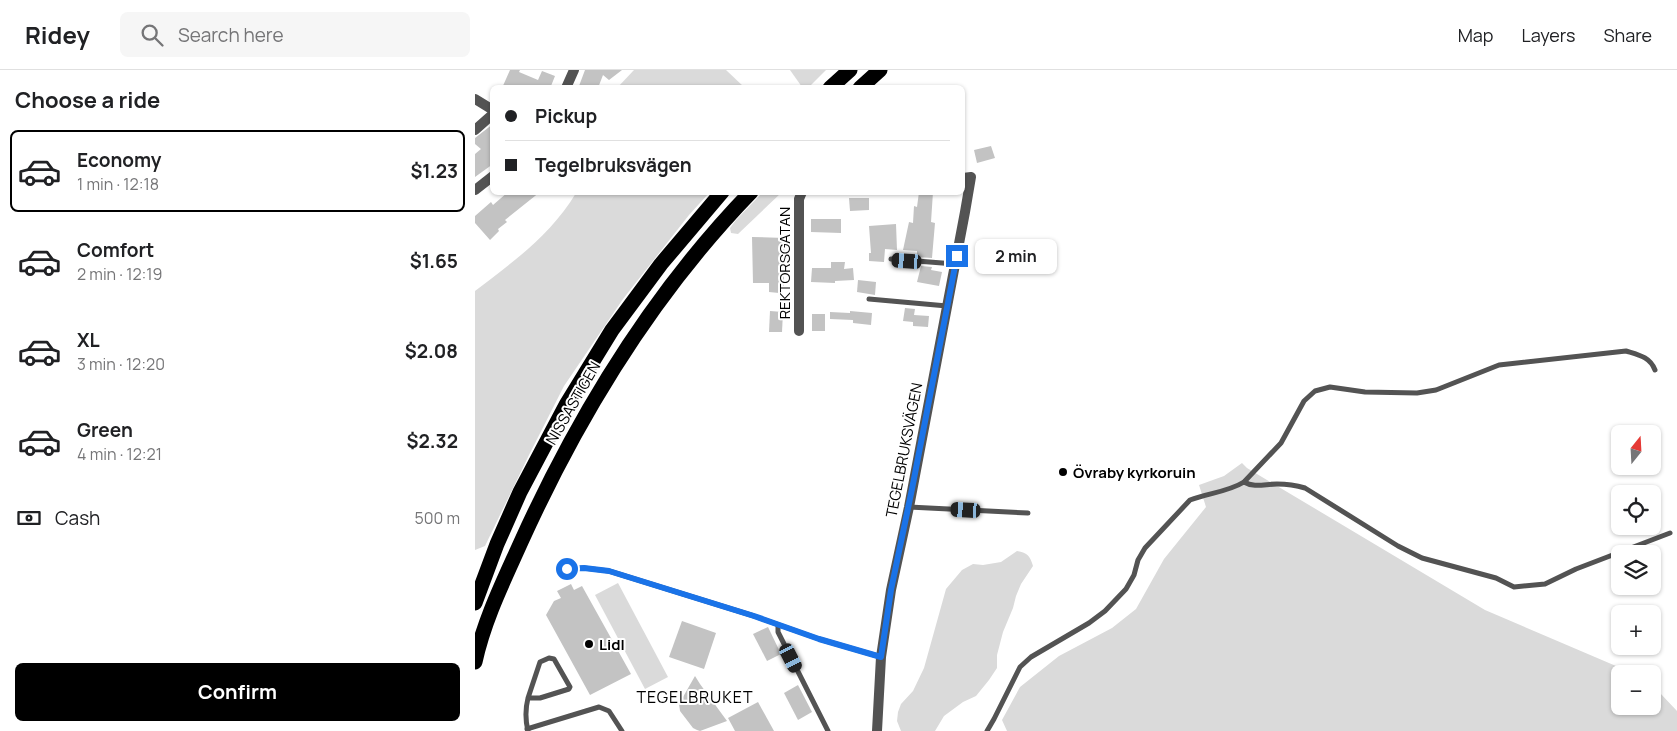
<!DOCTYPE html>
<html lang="en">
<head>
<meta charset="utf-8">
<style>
	body { margin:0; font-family:Manrope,sans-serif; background:#f6f6f6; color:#202124; height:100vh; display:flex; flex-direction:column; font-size:19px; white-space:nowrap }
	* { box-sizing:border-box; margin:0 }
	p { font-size:16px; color:#757577 }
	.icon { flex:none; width:28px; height:28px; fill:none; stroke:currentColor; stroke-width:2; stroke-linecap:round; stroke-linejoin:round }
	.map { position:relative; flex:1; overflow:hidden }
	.side { display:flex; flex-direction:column; background:#fff; width:475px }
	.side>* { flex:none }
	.top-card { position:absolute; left:15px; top:15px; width:475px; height:110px; border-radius:8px; box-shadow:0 1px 4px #0004; display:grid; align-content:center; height:110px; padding:0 15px; background:#fff }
	.needle { width:32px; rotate:18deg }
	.buttons { position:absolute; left:1136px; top:355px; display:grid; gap:10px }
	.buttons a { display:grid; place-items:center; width:50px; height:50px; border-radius:8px; background:#fff; box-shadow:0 1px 4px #0004; font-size:25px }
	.end { position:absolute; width:22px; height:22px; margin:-11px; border:6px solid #1a73e8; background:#fff; box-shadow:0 0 0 2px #fff }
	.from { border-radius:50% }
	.bubble { position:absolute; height:35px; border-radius:8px; background:#fff; box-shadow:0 1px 4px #0004; font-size:16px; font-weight:700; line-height:35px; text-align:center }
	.car { position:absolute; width:15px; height:30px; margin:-15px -8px; border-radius:6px; box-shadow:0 0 4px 1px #0007; background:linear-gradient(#222 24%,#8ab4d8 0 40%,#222 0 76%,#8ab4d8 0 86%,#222 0) }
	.top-card b { display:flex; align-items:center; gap:18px; height:48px; font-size:19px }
	.top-card b+b { border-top:1px solid #e0e0e0 }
	.top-card i { width:12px; height:12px; background:#202124 }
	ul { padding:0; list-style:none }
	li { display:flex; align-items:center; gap:15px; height:82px; margin:0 10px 8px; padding:0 5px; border:2px solid transparent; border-radius:8px }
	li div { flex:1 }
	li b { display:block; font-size:19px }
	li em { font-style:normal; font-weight:700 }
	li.current { border-color:#000 }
	li>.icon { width:45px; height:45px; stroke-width:1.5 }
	h2 { padding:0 15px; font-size:22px; line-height:60px }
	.pay { display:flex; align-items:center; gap:12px; height:55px; padding:0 15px; font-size:19px }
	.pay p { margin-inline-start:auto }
	.action { display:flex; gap:10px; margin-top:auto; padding:10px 15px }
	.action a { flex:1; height:58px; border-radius:8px; background:#000; color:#fff; font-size:20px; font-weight:700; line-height:58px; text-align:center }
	header { display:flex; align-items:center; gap:30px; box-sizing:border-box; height:70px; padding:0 25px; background:#fff; border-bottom:1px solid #e0e0e0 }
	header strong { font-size:24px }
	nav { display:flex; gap:28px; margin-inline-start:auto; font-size:18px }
	.search { width:350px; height:45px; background:#f6f6f6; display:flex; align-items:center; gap:12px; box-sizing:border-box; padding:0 18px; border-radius:8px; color:#757577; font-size:19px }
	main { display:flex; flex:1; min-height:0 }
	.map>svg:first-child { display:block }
	.green { fill:#dadada }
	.building { fill:#c3c3c3 }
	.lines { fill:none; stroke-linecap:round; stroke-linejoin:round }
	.lane { stroke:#535353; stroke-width:5 }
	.street { stroke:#535353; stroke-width:10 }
	.highway { stroke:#000; stroke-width:15 }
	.route { stroke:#1a73e8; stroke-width:6 }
	.poi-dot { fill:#000; stroke:#fff; stroke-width:2 }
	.labels { text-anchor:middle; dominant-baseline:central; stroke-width:4; stroke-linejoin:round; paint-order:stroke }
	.street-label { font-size:15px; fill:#000; stroke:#fff }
	.poi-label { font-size:15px; font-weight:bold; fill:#000; stroke:#fff; text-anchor:start }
	.neighbourhood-label { font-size:16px; letter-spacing:1px; fill:#000; stroke:#fff }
</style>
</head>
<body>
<header>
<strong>Ridey</strong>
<div class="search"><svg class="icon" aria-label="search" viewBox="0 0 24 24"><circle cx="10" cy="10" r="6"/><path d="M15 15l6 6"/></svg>Search here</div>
<nav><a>Map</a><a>Layers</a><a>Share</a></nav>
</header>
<main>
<section class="side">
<h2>Choose a ride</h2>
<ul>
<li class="current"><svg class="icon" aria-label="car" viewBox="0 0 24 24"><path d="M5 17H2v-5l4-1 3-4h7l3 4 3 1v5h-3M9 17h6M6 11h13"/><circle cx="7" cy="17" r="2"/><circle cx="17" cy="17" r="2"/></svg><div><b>Economy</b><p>1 min · 12:18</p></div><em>$1.23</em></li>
<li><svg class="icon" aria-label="car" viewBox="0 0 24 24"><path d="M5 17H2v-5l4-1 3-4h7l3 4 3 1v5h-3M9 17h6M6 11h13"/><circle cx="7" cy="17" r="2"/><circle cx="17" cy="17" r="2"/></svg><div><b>Comfort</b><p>2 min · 12:19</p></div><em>$1.65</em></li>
<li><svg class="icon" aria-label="car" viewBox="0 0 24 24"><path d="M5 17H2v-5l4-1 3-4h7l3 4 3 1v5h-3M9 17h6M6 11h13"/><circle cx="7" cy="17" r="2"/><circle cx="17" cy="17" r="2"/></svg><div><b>XL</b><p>3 min · 12:20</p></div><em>$2.08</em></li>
<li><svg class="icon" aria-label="car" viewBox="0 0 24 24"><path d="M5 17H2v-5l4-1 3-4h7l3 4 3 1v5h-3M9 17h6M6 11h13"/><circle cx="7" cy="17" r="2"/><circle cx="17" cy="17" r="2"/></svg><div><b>Green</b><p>4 min · 12:21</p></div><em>$2.32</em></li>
</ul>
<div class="pay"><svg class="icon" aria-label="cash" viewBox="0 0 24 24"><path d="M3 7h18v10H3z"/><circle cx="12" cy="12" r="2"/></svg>Cash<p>500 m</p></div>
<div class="action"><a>Confirm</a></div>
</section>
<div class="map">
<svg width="1202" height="661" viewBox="0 0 1202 661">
	<rect width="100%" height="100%" fill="#fff"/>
	<g class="green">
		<polygon points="159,0 251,0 269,17 143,17"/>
		<polygon points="315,0 351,0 336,15 327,17"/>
		<polygon points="288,122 306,123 263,164 256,163 255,158 261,150"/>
		<path d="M101 123H234L214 145 148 229 89 316 54 385 10 476 0 480V221C39 191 75 166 101 123Z"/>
		<polygon points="767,393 772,398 1010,540 1141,596 1153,604 1145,604 1145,636 1178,636 1178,619 1185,623 1202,641 1202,661 532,661 527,650 545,617 584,586 637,558 661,539 689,489 731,437 724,415 749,406"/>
		<path d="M542 481C553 483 555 486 558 496L546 514 541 526 538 538 528 562 522 585V598L514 610 501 626 488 632 469 646 460 661H426L422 651 423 642 426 634 438 621 449 598 471 519 487 500 498 494 508 495 526 492Z"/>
		<polygon points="143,513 193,607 170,619 120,525"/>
	</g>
	<g class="building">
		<polygon points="35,0 45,0 44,2 63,10 67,1 80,6 76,16 80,18 27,18"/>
		<polygon points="110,0 147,0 134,10 128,5 123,18 109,18 104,16"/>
		<polygon points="18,54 18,94 0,107 0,84 6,79 0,74 0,68"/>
		<polygon points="516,76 520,88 502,93 499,80"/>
		<polygon points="33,122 65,122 30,150 32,152 23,159 24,161 15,170 0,153 0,146 16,132 18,135"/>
		<polygon points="444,122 458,122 456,152 460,153 457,188 442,187 442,181 428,180 434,152 438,153 439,136 442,137"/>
		<polygon points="374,128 394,128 394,140 375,141"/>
		<polygon points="336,149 366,149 366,163 336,162"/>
		<polygon points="421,154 422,180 410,179 409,192 394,191 394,183 396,183 394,156"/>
		<polygon points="277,167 310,168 309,189 307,189 306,204 309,204 309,216 304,216 304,223 294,222 294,213 278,213"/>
		<polygon points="356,192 370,192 369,199 378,198 379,210 360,211 360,213 336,212 337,198 356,198"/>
		<polygon points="446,196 457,197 456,200 467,202 464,216 442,212"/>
		<polygon points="383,210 401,212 400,225 382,222"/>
		<polygon points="430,238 440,239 439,245 454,246 453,257 438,256 438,252 428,251"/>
		<polygon points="295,241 308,242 307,262 294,262"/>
		<polygon points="375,241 397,243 396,255 378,253 378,250 355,249 355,242 375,243"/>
		<rect x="337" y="244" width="13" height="17"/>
		<polygon points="96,514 99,520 107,516 156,604 115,625 71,545 79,531 86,528 82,521"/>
		<polygon points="207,551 241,563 229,599 194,587"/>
		<polygon points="293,557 306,584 292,591 278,564"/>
		<polygon points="220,606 225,614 252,651 225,661 222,660 218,658 205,641 204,634"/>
		<polygon points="323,615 337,642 323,650 309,623"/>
		<polygon points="283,632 299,661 260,661 253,648"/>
	</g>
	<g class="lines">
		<g class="lane">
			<polyline points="416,189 480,194"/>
			<polyline points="394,229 472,236"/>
			<path d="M769 412 806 373 829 331 840 321 855 317 890 322 942 323 961 320 1024 295 1151 281C1164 285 1175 287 1180 300"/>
			<polyline points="434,437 553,443"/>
			<polyline points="92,499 109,498 134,501 279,546 344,569 406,587"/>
			<polyline points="303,555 303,562 353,661"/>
			<polyline points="52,659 124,637 134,641 147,661"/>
			<path d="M53 661C50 649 50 640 53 628L65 592 74 588 79 589 95 617 94 619 65 628H53"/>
			<path d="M512 661 519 649 545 597 556 587 614 553 630 541 651 519 659 505 663 490 670 478 715 430C733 423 753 422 769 412 779 418 790 414 802 414 811 414 820 415 830 418L923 476 947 488 1021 508 1039 517 1070 514 1101 499 1195 463"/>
		</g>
		<g class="street">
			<polyline points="91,18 99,0"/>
			<polyline points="0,29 18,40"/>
			<polyline points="0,60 18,44"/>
			<polyline points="0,120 18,106"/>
			<polyline points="324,261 324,129 327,122"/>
			<polyline points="402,661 406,587 416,520 434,437 490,142 496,107 488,108"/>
		</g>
		<g class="highway">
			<polyline points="355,18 375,0"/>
			<polyline points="385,18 405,0"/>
			<polyline points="0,533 22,474 45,422 91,335 137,260 186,194 247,122"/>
			<path d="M0 592C9 550 29 510 46 472 104 344 178 223 276 122"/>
		</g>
	</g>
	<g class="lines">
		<polyline class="route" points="92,499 109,498 134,501 279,546 344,569 406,587 416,520 437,419 482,186"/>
	</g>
	<g class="poi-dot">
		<circle cx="588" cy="402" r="5"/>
		<circle cx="114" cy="574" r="5"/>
	</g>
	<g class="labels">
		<g class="street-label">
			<text transform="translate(309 193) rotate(-90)">REKTORSGATAN</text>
			<text transform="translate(98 333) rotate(-60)">NISSASTIGEN</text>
			<text transform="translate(429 380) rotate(-79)">TEGELBRUKSVÄGEN</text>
		</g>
		<g class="poi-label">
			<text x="598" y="402">Övraby kyrkoruin</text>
			<text x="124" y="574">Lidl</text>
		</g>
		<g class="neighbourhood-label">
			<text x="220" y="627">TEGELBRUKET</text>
		</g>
	</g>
</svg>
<div class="buttons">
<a><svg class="needle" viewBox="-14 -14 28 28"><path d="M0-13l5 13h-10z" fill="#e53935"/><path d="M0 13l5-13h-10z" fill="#757577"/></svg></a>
<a><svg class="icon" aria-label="locate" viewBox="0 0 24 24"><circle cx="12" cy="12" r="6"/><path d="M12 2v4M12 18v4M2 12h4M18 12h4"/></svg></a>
<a><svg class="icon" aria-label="layers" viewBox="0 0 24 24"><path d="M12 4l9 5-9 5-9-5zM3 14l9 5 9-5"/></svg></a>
<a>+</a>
<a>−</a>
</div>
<i class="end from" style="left:92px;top:499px"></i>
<i class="end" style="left:482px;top:186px"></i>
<div class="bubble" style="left:500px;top:169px;width:82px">2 min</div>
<i class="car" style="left:432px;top:191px;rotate:274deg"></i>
<i class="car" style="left:491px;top:440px;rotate:273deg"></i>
<i class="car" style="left:316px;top:588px;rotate:153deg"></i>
<div class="top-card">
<b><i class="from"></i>Pickup</b>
<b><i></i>Tegelbruksvägen</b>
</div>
</div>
</main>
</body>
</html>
